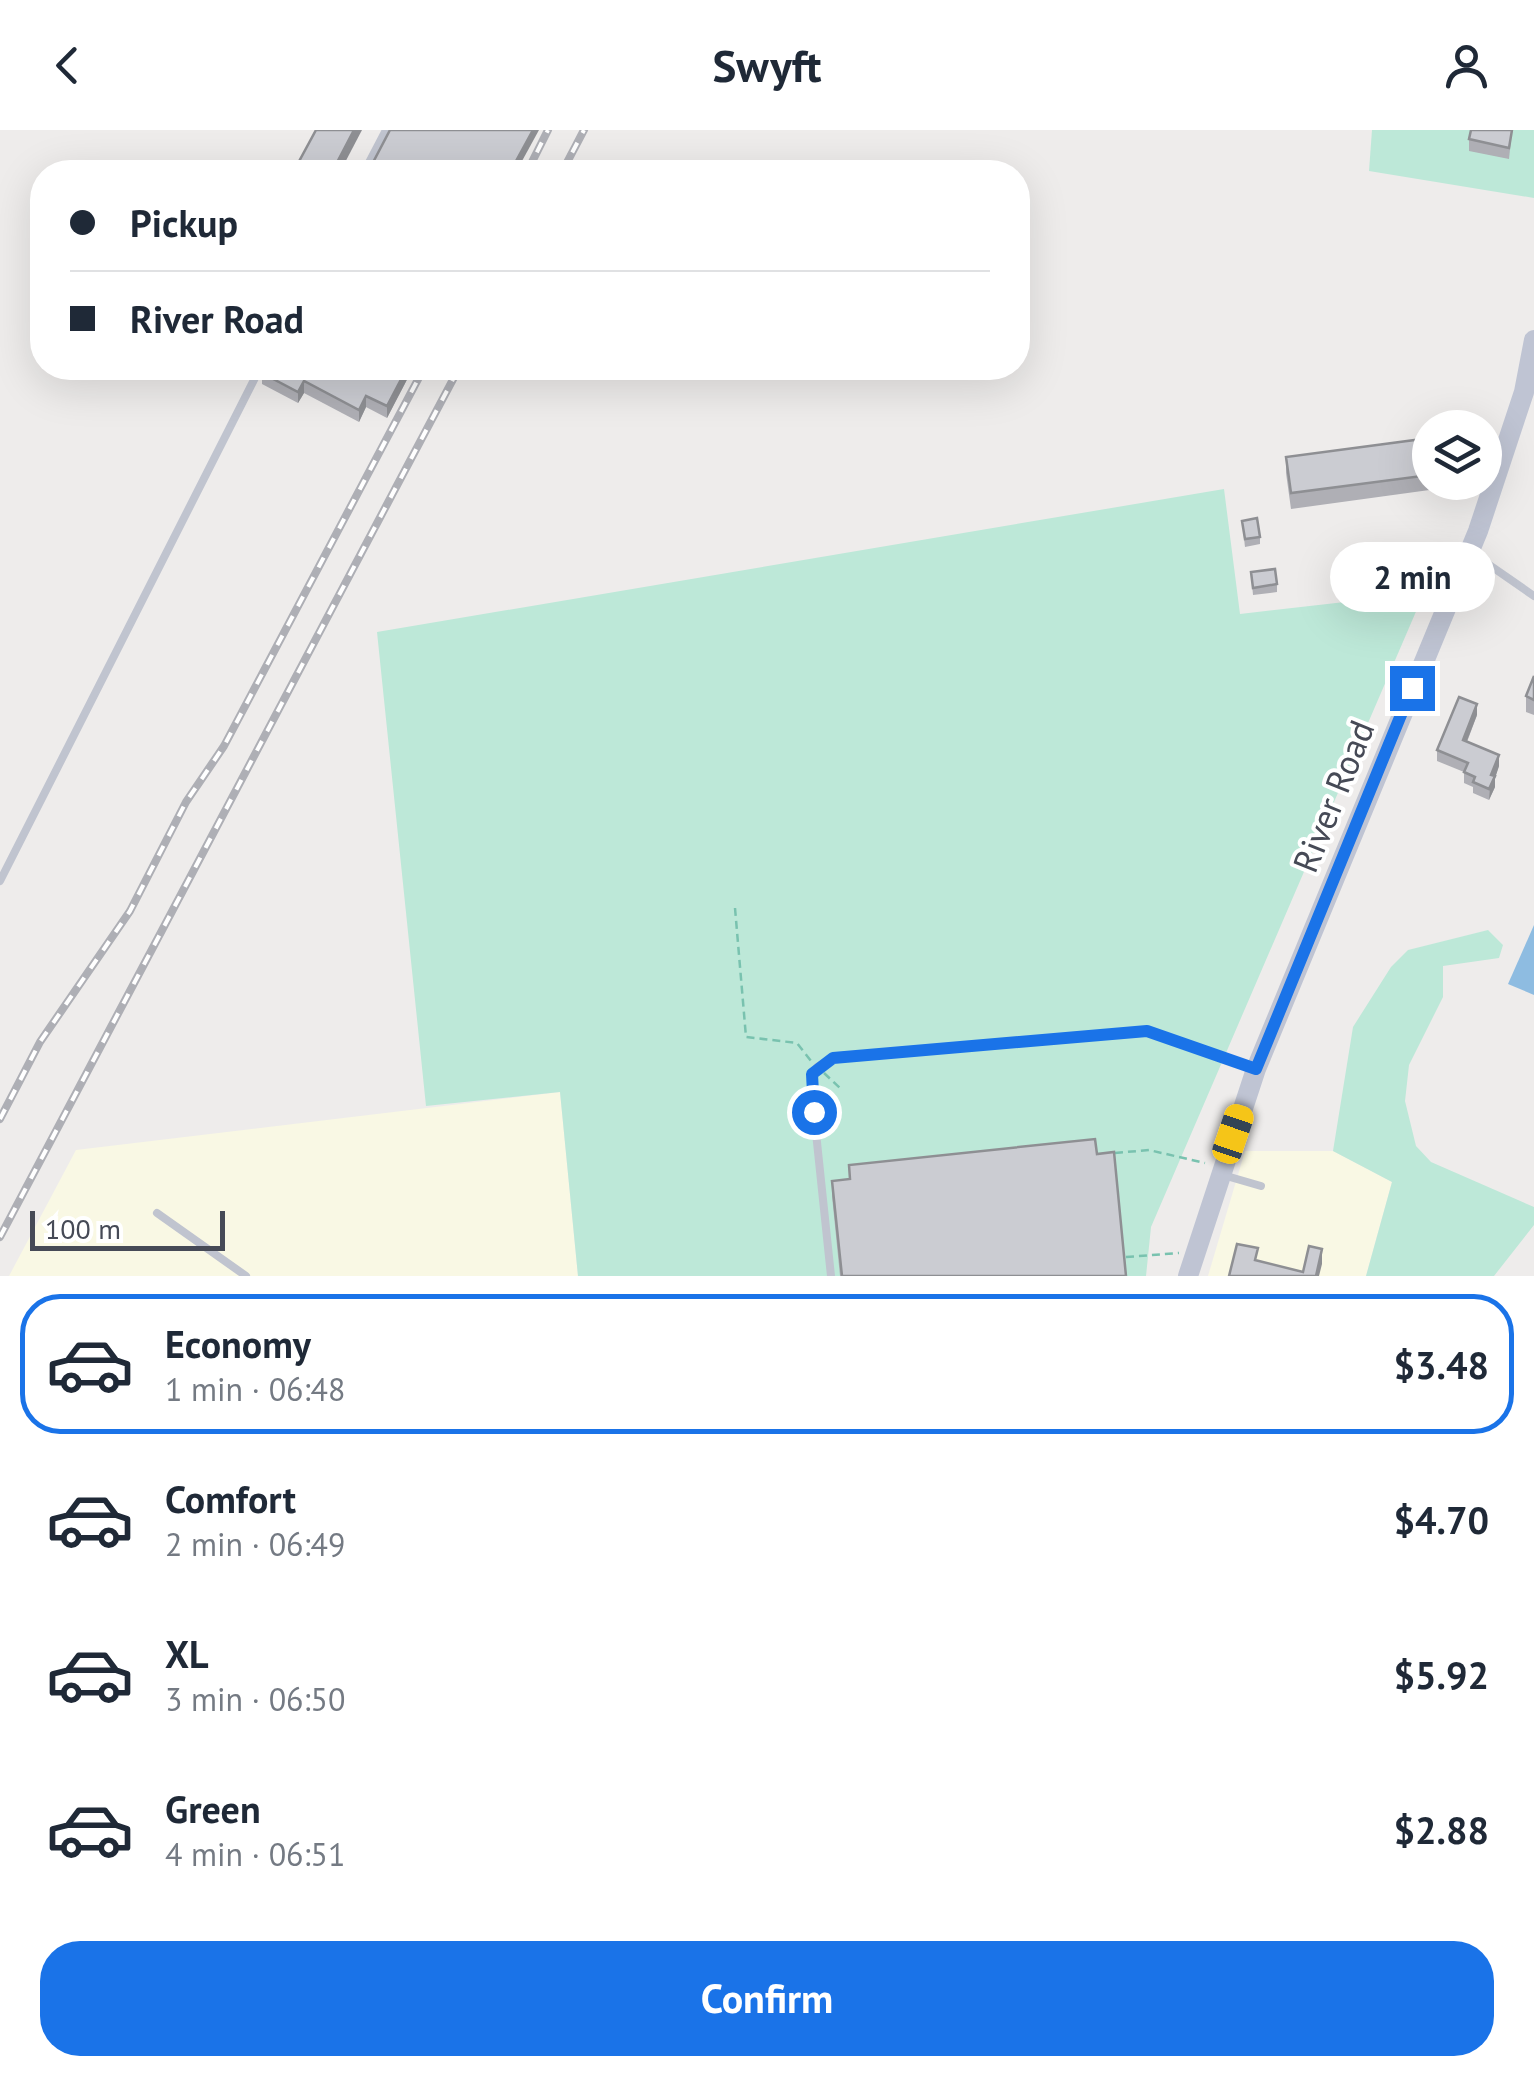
<!DOCTYPE html>
<html lang="en">
<head>
<meta charset="utf-8">
<style>
	body { margin:0; font-family:"PT Sans",sans-serif; background:#f2f2f3; color:#1f2937; height:100vh; display:flex; flex-direction:column; font-size:38px; white-space:nowrap }
	* { box-sizing:border-box; margin:0 }
	p { font-size:32px; color:#747a83 }
	.icon { flex:none; width:55px; height:55px; fill:none; stroke:currentColor; stroke-width:2; stroke-linecap:round; stroke-linejoin:round }
	.map { position:relative; height:1146px; overflow:hidden }
	.sheet { display:flex; flex-direction:column; background:#fff; flex:1 }
	.sheet>* { flex:none }
	.banner { position:absolute; left:30px; top:30px; width:1000px; height:220px; border-radius:40px; box-shadow:0 10px 40px #0002; display:grid; align-content:center; height:220px; padding:0 40px; background:#fff }
	.tools { position:absolute; left:1412px; top:280px; display:grid; gap:20px }
	.tools a { display:grid; place-items:center; width:90px; height:90px; border-radius:50%; background:#fff; box-shadow:0 10px 40px #0002; font-size:50px }
	.scale { position:absolute; left:30px; bottom:25px; width:195px; box-sizing:border-box; padding-left:10px; border:5px solid #464a56; border-top:0; font-size:28px; line-height:35px; white-space:nowrap; color:#464a56; -webkit-text-stroke:8px #fff; paint-order:stroke }
	.end { position:absolute; width:45px; height:45px; margin:-22px; border:12px solid #1a73e8; background:#fff; box-shadow:0 0 0 5px #fff }
	.from { border-radius:50% }
	.bubble { position:absolute; height:70px; border-radius:35px; background:#fff; box-shadow:0 10px 40px #0002; font-size:32px; font-weight:800; line-height:70px; text-align:center }
	.car { position:absolute; width:30px; height:60px; margin:-30px -15px; border-radius:12px; box-shadow:0 0 8px 2px #0007; background:linear-gradient(#f5c518 24%,#345 0 40%,#f5c518 0 76%,#345 0 86%,#f5c518 0) }
	.banner b { display:flex; align-items:center; gap:35px; height:95px; font-size:38px }
	.banner b+b { border-top:2px solid #e0e1e3 }
	.banner i { width:25px; height:25px; background:#1f2937 }
	ul { padding:18px 0 0; list-style:none }
	li { display:flex; align-items:center; gap:30px; height:140px; margin:0 20px 15px; padding:0 20px; border:5px solid transparent; border-radius:40px }
	li div { flex:1 }
	li b { display:block; font-size:38px }
	li em { font-style:normal; font-weight:800 }
	li.current { border-color:#1a73e8 }
	li>.icon { width:90px; height:90px; stroke-width:1.5 }
	.primary-button { display:flex; gap:20px; margin-top:auto; padding:20px 40px }
	.primary-button a { flex:1; height:115px; border-radius:40px; background:#1a73e8; color:#fff; font-size:40px; font-weight:800; line-height:115px; text-align:center }
	header { display:flex; justify-content:space-between; align-items:center; height:130px; padding:0 40px; background:#fff; font-size:45px; font-weight:800 }
	.map>svg:first-child { display:block }
	.commercial { fill:#f9f8e4 }
	.green { fill:#bde8d8 }
	.water { fill:#8ebce1 }
	.lines { fill:none; stroke-linecap:round; stroke-linejoin:round }
	.path { stroke:#79c2af; stroke-width:2.5; stroke-dasharray:8 5; stroke-linecap:butt }
	.lane { stroke:#c0c4cf; stroke-width:8 }
	.secondary { stroke:#bfc4d3; stroke-width:20 }
	.rail-casing { stroke:#aeafb5; stroke-width:8 }
	.rail { stroke:#fff; stroke-width:4; stroke-dasharray:11; stroke-linecap:butt }
	.wall { fill:#afafb5 }
	.shaded-wall { fill:#8e8f93 }
	.building { fill:#cbccd2; stroke:#8e8f93; stroke-width:2.5 }
	.route { stroke:#1a73e8; stroke-width:12 }
	.labels { text-anchor:middle; dominant-baseline:central; stroke-width:8; stroke-linejoin:round; paint-order:stroke }
	.street-label { font-size:35px; fill:#464a56; stroke:#fff }
</style>
</head>
<body>
<header><svg class="icon" aria-label="back" viewBox="0 0 24 24"><path d="M15 5l-7 7 7 7"/></svg>Swyft<svg class="icon" aria-label="person" viewBox="0 0 24 24"><circle cx="12" cy="8" r="4"/><path d="M4 21q1-7 8-7t8 7"/></svg></header>
<div class="map">
<svg width="1534" height="1146" viewBox="0 0 1534 1146">
	<rect width="100%" height="100%" fill="#eeeceb"/>
	<g class="commercial">
		<polygon points="560,962 578,1146 9,1146 76,1020"/>
		<polygon points="1245,1021 1333,1021 1392,1052 1366,1146 1208,1146"/>
	</g>
	<g class="green">
		<polygon points="1372,0 1534,0 1534,68 1369,41"/>
		<polygon points="1224,359 1240,484 1424,463 1151,1097 1146,1146 578,1146 560,962 426,976 377,502"/>
		<polygon points="1488,800 1503,815 1499,828 1443,836 1443,867 1409,935 1405,971 1416,1016 1431,1032 1534,1077 1534,1095 1494,1146 1366,1146 1392,1052 1333,1021 1353,897 1391,837 1408,820"/>
	</g>
	<polygon class="water" points="1534,795 1534,865 1508,854"/>
	<g class="lines">
		<g class="path">
			<polyline points="735,778 746,907 797,913 811,931"/>
			<polyline points="824,943 841,959"/>
			<polyline points="1115,1023 1149,1020 1205,1033"/>
			<polyline points="1126,1127 1179,1123"/>
		</g>
		<g class="lane">
			<polyline points="364,42 386,0"/>
			<polyline points="1472,423 1534,466"/>
			<polyline points="0,751 260,238"/>
			<polyline points="1223,1045 1261,1056"/>
			<polyline points="157,1083 246,1146"/>
			<polyline points="831,1146 811,955 817,937 833,928 1147,901 1256,939"/>
		</g>
		<polyline class="secondary" points="1188,1146 1256,939 1478,401 1524,262 1534,210"/>
		<g class="rail-casing">
			<g id="rail">
				<polyline points="527,42 548,0"/>
				<polyline points="562,42 584,0"/>
				<polyline points="0,989 40,912 130,781 186,672 224,616 424,238"/>
				<polyline points="0,1107 459,238"/>
			</g>
		</g>
		<use href="#rail" class="rail"/>
	</g>
	<g class="wall">
		<polygon points="1512,0 1509,29 1469,21 1469,9"/>
		<polygon points="265,238 413,238 387,288 366,277 359,292 304,263 298,273 262,254 262,243"/>
		<polygon points="1430,308 1430,352 1444,352 1444,358 1291,379 1286,343 1286,327"/>
		<polygon points="1242,391 1260,407 1260,414 1245,417"/>
		<polygon points="1251,442 1277,454 1277,462 1253,465"/>
		<polygon points="1534,546 1534,585 1526,582 1526,566"/>
		<polygon points="1477,585 1467,612 1499,636 1495,648 1495,657 1489,670 1473,663 1473,657 1464,653 1464,642 1437,631 1437,620"/>
		<polygon points="1097,1024 1126,1146 840,1146 832,1066 832,1051 849,1049 849,1035"/>
	</g>
	<g class="shaded-wall">
		<polygon points="354,0 362,0 340,42 332,42"/>
		<polygon points="533,0 539,0 516,42 510,42"/>
		<polygon points="407,238 413,238 387,288 387,276"/>
		<polygon points="304,251 304,263 298,273 298,262"/>
		<polygon points="366,266 366,277 359,292 359,280"/>
		<polygon points="1477,574 1477,585 1463,621 1463,610"/>
		<polygon points="1499,625 1499,636 1495,648 1495,657 1489,670 1491,645"/>
		<polygon points="1322,1119 1322,1134 1319,1146 1316,1146"/>
	</g>
	<g class="building">
		<polygon points="316,0 354,0 332,42 306,42 296,37"/>
		<polygon points="390,0 533,0 510,42 368,42"/>
		<polygon points="1471,0 1512,0 1509,18 1469,9"/>
		<polygon points="265,238 407,238 387,276 366,266 359,280 304,251 298,262 262,243"/>
		<polygon points="1430,308 1430,345 1291,363 1286,327"/>
		<polygon points="1257,388 1260,407 1245,409 1242,391"/>
		<polygon points="1275,439 1277,454 1253,458 1251,442"/>
		<polygon points="1534,546 1534,570 1526,566"/>
		<polygon points="1459,567 1477,574 1463,610 1499,625 1491,645 1495,646 1489,659 1473,652 1475,647 1464,642 1468,633 1437,620"/>
		<polygon points="1095,1009 1097,1024 1114,1022 1126,1146 842,1146 832,1051 850,1049 849,1035"/>
		<polygon points="1237,1114 1258,1118 1255,1130 1303,1142 1309,1116 1322,1119 1316,1146 1229,1146"/>
	</g>
	<g class="lines">
		<polyline class="route" points="814,982 812,944 833,928 1147,901 1256,939 1412,558"/>
	</g>
	<g class="labels">
		<g class="street-label">
			<text transform="translate(1333 666) rotate(-68)">River Road</text>
		</g>
	</g>
</svg>
<div class="tools">
<a><svg class="icon" aria-label="layers" viewBox="0 0 24 24"><path d="M12 4l9 5-9 5-9-5zM3 14l9 5 9-5"/></svg></a>
</div>
<div class="scale">100 m</div>
<i class="end from" style="left:814px;top:982px"></i>
<i class="end" style="left:1412px;top:558px"></i>
<div class="bubble" style="left:1330px;top:412px;width:165px">2 min</div>
<i class="car" style="left:1233px;top:1004px;rotate:19deg"></i>
<div class="banner">
<b><i class="from"></i>Pickup</b>
<b><i></i>River Road</b>
</div>
</div>
<section class="sheet">
<ul>
<li class="current"><svg class="icon" aria-label="car" viewBox="0 0 24 24"><path d="M5 17H2v-5l4-1 3-4h7l3 4 3 1v5h-3M9 17h6M6 11h13"/><circle cx="7" cy="17" r="2"/><circle cx="17" cy="17" r="2"/></svg><div><b>Economy</b><p>1 min · 06:48</p></div><em>$3.48</em></li>
<li><svg class="icon" aria-label="car" viewBox="0 0 24 24"><path d="M5 17H2v-5l4-1 3-4h7l3 4 3 1v5h-3M9 17h6M6 11h13"/><circle cx="7" cy="17" r="2"/><circle cx="17" cy="17" r="2"/></svg><div><b>Comfort</b><p>2 min · 06:49</p></div><em>$4.70</em></li>
<li><svg class="icon" aria-label="car" viewBox="0 0 24 24"><path d="M5 17H2v-5l4-1 3-4h7l3 4 3 1v5h-3M9 17h6M6 11h13"/><circle cx="7" cy="17" r="2"/><circle cx="17" cy="17" r="2"/></svg><div><b>XL</b><p>3 min · 06:50</p></div><em>$5.92</em></li>
<li><svg class="icon" aria-label="car" viewBox="0 0 24 24"><path d="M5 17H2v-5l4-1 3-4h7l3 4 3 1v5h-3M9 17h6M6 11h13"/><circle cx="7" cy="17" r="2"/><circle cx="17" cy="17" r="2"/></svg><div><b>Green</b><p>4 min · 06:51</p></div><em>$2.88</em></li>
</ul>
<div class="primary-button"><a>Confirm</a></div>
</section>
</body>
</html>
